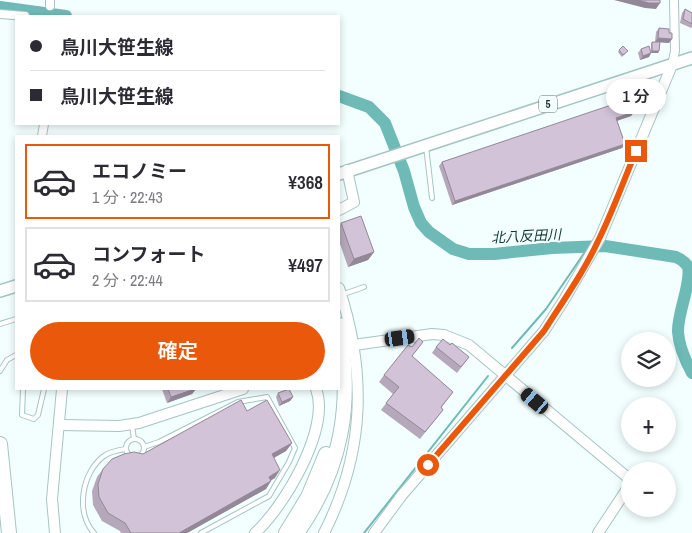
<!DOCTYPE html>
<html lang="ja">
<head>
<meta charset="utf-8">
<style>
	body { margin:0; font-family:"Archivo Narrow","Noto Sans JP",sans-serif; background:#f7f7f7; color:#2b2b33; height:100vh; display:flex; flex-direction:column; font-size:19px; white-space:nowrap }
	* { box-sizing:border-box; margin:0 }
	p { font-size:16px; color:#7c7c81 }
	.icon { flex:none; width:28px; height:28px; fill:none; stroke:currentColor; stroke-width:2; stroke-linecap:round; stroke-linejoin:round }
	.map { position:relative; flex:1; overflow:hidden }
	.panel { position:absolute; left:15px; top:135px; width:325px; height:255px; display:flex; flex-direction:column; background:#fff; border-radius:0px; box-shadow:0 2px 8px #0003 }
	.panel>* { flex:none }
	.guide { position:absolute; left:15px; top:15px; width:325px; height:110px; border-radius:0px; box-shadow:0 2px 8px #0003; display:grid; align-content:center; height:110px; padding:0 15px; background:#fff }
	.buttons { position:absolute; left:621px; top:332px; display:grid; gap:10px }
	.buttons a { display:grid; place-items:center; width:55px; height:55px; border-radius:50%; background:#fff; box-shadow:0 2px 8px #0003; font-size:25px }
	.end { position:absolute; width:22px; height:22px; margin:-11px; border:6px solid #ea580c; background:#fff; box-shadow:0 0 0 2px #fff }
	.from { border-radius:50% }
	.bubble { position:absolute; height:35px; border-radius:18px; background:#fff; box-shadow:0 2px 8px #0003; font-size:16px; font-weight:600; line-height:35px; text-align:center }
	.car { position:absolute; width:15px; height:30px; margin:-15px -8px; border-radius:6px; box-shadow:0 0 4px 1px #0007; background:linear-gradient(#222 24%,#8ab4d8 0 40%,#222 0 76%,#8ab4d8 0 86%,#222 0) }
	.guide b { display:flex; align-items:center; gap:18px; height:48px; font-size:19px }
	.guide b+b { border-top:1px solid #e1e1e2 }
	.guide i { width:12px; height:12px; background:#2b2b33 }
	ul { padding:9px 0 0; list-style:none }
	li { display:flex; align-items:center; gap:15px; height:75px; margin:0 10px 8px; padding:0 5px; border:2px solid #e1e1e2; border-radius:0px }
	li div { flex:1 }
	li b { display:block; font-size:19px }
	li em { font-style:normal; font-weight:600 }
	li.selected { border-color:#ea580c }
	li>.icon { width:45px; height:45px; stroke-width:1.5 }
	.action { display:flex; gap:10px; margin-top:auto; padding:10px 15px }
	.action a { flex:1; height:58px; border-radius:30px; background:#ea580c; color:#fff; font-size:20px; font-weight:600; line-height:58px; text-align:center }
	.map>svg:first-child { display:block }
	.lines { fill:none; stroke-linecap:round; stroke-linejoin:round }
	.stream { stroke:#6ebab7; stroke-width:2 }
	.river { stroke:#6ebab7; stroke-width:12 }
	.lane-casing { stroke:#a5c5c3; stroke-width:6 }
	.street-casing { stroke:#a5c5c3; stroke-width:10 }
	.secondary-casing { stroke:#a5c5c3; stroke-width:12 }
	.primary-casing { stroke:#a5c5c3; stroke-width:14 }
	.highway-casing { stroke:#a5c5c3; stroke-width:16 }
	.lane { stroke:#fff; stroke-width:4 }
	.street { stroke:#fff; stroke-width:8 }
	.secondary { stroke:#fff; stroke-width:10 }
	.primary { stroke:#fff; stroke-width:11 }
	.highway { stroke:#fff; stroke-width:14 }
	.wall { fill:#b5a8ba }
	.shaded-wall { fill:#938897 }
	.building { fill:#d2c3d8; stroke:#938897 }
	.route { stroke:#ea580c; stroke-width:6 }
	.labels { text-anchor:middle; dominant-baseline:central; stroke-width:4; stroke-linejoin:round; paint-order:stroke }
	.shield { fill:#f2fffe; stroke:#5e6a69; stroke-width:1 }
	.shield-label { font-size:11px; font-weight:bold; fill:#1e2a29 }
	.water-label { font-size:14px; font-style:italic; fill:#123837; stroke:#f2fffe }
</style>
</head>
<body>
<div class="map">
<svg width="692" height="533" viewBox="0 0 692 533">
	<rect width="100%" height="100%" fill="#f2fffe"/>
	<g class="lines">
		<g class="stream">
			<polyline points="512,348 546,309 589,246"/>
			<polyline points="364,533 488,376"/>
		</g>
		<g class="river">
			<polyline points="0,7 66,16"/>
			<path d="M339 96 369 107 385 123 404 171 414 207 421 223 429 232 453 249 469 254H494L552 248 605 246 676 257C680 259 685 261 688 267 692 282 677 314 678 332 679 347 685 360 692 373"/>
		</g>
		<g class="lane-casing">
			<g id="lane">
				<polyline points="426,146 432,198"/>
				<polyline points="341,295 364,287"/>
				<polyline points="0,324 16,319"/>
				<polyline points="0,371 7,360 16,355"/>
				<polyline points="23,389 22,415 34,419 38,415 44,389"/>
				<polyline points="132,425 134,439"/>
				<circle cx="135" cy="448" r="9"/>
				<polyline points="144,447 159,442 238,402 267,397 295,448 289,462 269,496 201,533"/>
				<path d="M94 533C75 512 82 472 104 456 111 451 119 450 126 449"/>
			</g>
		</g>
		<g class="street-casing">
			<g id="street">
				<polyline points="50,6 50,0"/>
				<polyline points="0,14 25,16"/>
				<polyline points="672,65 675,51 674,0"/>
				<polyline points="42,136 44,124"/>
			</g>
		</g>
		<g class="secondary-casing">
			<g id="secondary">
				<polyline points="339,210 354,202 347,170"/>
				<polyline points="354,345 432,334 444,335 469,345 627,477 629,481 627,489 598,533"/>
				<polyline points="60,425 119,426 139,423 243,389"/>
				<polyline points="55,533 52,499 62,389"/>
				<path d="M255 533C284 507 331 428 316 389"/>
				<path d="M324 533C365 452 367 373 339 288"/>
				<polyline points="374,533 402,495 544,331 564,300 600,238 672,65"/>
			</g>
		</g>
		<g class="primary-casing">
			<g id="primary">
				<polyline points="339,174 692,58"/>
				<polyline points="0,291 16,286"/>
			</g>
		</g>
		<g class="highway-casing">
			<g id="highway">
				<polyline points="0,444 9,533"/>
				<polyline points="286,533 308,497 326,454"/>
				<path d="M297 533C343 468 353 402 339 325"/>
			</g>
		</g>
		<use href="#lane" class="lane"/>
		<use href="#street" class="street"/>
		<use href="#secondary" class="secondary"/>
		<use href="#primary" class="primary"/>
		<use href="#highway" class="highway"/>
	</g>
	<g class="wall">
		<polygon points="685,9 692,13 692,27 691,28 680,23 682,13"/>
		<polygon points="659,28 669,43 660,42 659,51 658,53 651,53 649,57 640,60 638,53 641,49 651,51 651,44 652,42 655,42 656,32"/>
		<polygon points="619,50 626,53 622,57 618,52"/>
		<polygon points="634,112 631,116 617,121 625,144 622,148 452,205 439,166 442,162"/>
		<polygon points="341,223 374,252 368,260 348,267 339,241 339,226"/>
		<polygon points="450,345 469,357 457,373 432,353 436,347"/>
		<polygon points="412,357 453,392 441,408 443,410 420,439 381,410 393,394 379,382 384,375"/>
		<polygon points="162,389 196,389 192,394 167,403"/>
		<polygon points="278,393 293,397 290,401 279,406 276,397"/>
		<polygon points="247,411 292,443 286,451 274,458 275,478 271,480 266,489 187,533 121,533 120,531 102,521 93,505 92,491 97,477 103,469 143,454"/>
	</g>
	<g class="shaded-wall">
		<polygon points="614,0 638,0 660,3 656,9 645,8"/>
		<polygon points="658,38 672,39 669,43 655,42"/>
		<polygon points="652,51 659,51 658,53 651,53"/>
		<polygon points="651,53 649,57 640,60 643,56"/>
		<polygon points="634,112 631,116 613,122 616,118"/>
		<polygon points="625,144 622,148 452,205 455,201"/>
		<polygon points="374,252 368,260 348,267 354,259"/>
		<polygon points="196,389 192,394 167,403 171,397"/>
		<polygon points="293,397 290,401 279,406 282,402"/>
		<polygon points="292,443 286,451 266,462 272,454"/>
		<polygon points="280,470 275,478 263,485 269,477"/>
		<polygon points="271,481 266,489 187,533 179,533"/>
	</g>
	<g class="building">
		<polygon points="638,0 660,0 660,3 649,3"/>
		<polygon points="685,9 692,13 692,24 683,19"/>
		<polygon points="659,28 669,29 669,33 672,33 672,39 658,38"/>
		<polygon points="652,42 660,42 659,51 652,51"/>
		<polygon points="623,46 628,51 623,55 619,50"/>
		<polygon points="649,46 651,53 643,56 641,49"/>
		<polygon points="629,99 634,112 616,118 625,144 455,201 442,162"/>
		<polygon points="361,216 374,252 354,259 341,223"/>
		<polygon points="419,338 423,342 412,356 453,392 441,407 443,410 425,432 386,403 399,387 384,375 408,345 412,347"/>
		<polygon points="443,339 450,345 452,343 469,357 461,367 436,347"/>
		<polygon points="168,389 195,389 171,397"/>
		<polygon points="289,389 293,397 282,402 278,393"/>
		<polygon points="241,400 247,411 267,400 292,443 272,454 280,470 269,477 271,481 179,533 131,533 125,523 108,513 99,497 98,484 103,469 112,459 124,454 134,452 143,454"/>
	</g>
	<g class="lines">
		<path class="route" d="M428 465 544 331C563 301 584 272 599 239 613 211 624 180 636 151"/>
	</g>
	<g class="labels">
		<rect class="shield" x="539" y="95.5" width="18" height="17" rx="4"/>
		<g class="shield-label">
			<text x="548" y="104">5</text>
		</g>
		<g class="water-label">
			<text transform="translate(526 236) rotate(-3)">北八反田川</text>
		</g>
	</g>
</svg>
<div class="buttons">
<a><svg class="icon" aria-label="layers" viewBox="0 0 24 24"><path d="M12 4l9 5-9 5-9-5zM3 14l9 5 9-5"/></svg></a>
<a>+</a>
<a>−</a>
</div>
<i class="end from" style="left:428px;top:465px"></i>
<i class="end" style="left:636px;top:151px"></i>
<div class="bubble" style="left:606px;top:79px;width:60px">1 分</div>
<i class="car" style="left:400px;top:338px;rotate:82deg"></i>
<i class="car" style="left:535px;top:401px;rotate:310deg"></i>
<div class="guide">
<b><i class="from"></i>鳥川大笹生線</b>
<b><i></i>鳥川大笹生線</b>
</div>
<section class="panel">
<ul>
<li class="selected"><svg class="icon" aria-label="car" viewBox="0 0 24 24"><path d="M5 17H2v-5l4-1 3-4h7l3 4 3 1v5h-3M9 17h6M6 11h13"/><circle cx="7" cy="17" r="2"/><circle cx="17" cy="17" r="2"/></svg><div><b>エコノミー</b><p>1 分 · 22:43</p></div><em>¥368</em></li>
<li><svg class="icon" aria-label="car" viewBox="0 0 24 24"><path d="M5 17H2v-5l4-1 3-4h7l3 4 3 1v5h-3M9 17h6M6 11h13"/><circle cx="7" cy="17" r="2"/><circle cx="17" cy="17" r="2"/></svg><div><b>コンフォート</b><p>2 分 · 22:44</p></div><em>¥497</em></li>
</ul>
<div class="action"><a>確定</a></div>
</section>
</div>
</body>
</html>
